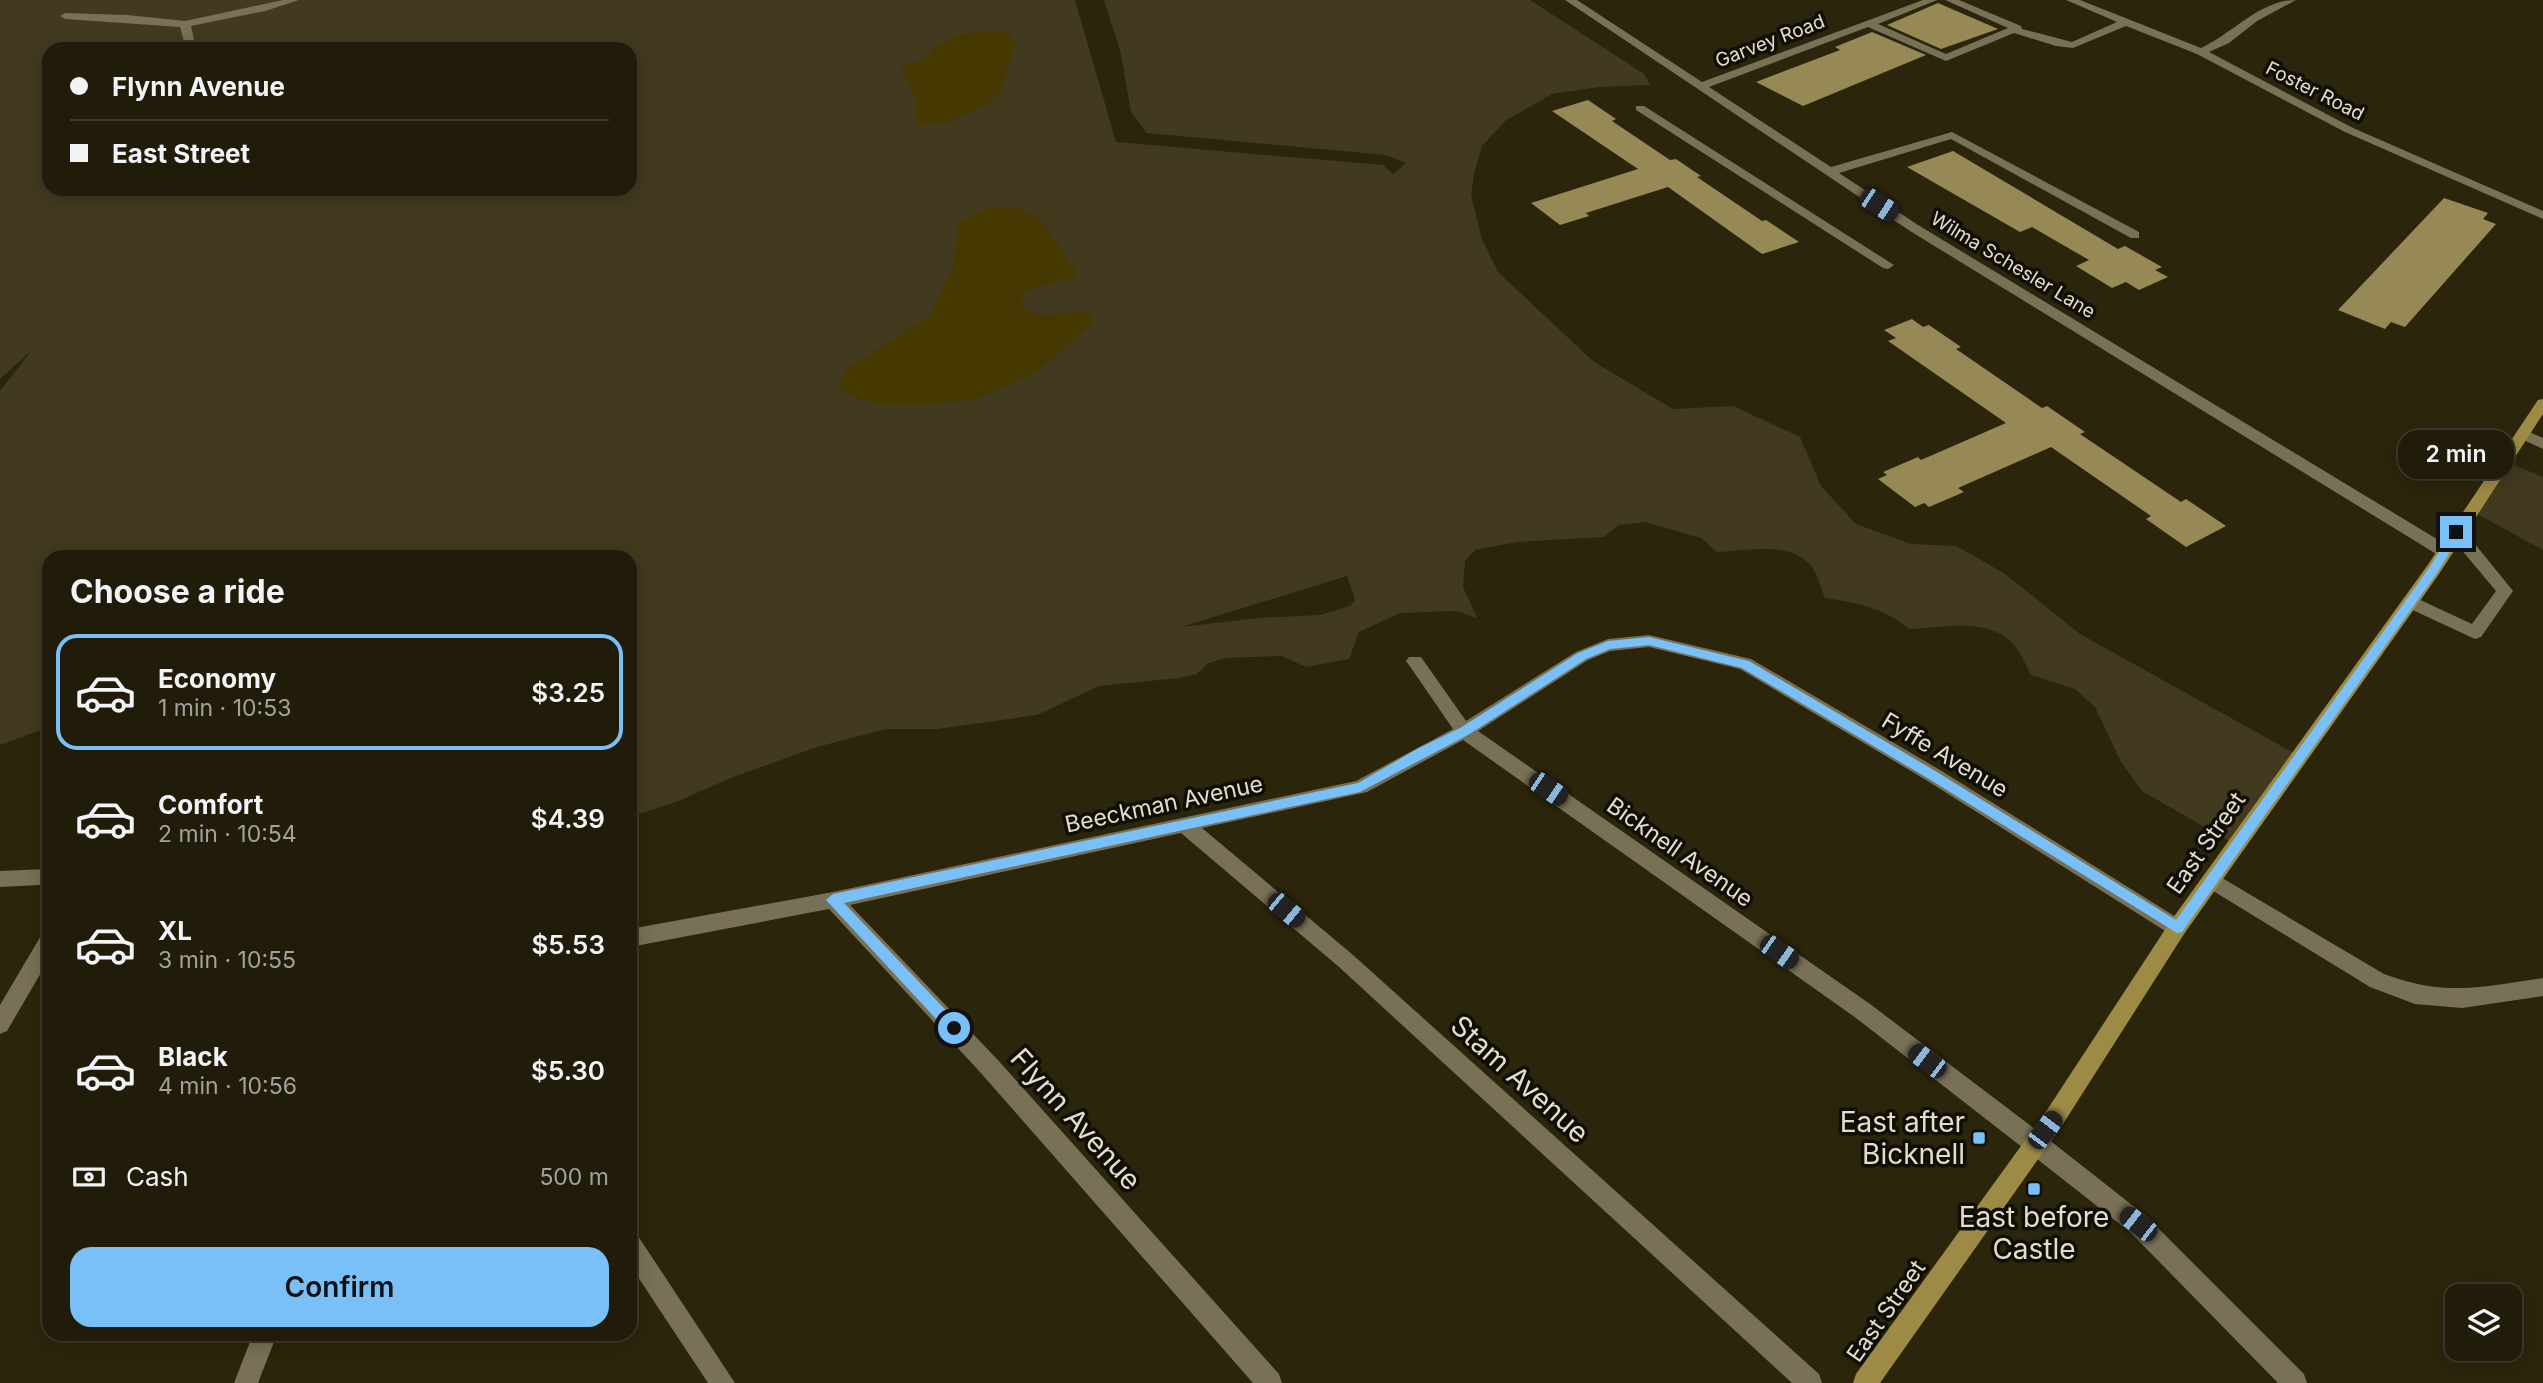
<!DOCTYPE html>
<html lang="en">
<head>
<meta charset="utf-8">
<style>
	body { margin:0; font-family:Inter,sans-serif; background:#282512; color:#f1f3f6; height:100vh; display:flex; flex-direction:column; font-size:26px; white-space:nowrap }
	* { box-sizing:border-box; margin:0 }
	p { font-size:23px; color:#a2a19c }
	.icon { flex:none; width:38px; height:38px; fill:none; stroke:currentColor; stroke-width:2; stroke-linecap:round; stroke-linejoin:round }
	.map { position:relative; flex:1; overflow:hidden }
	.side { position:absolute; left:42px; top:550px; width:595px; height:791px; display:flex; flex-direction:column; background:#201c09; border-radius:21px; box-shadow:0 4px 18px #0003,0 0 0 2px #3d3a2a }
	.side>* { flex:none }
	.hud { position:absolute; left:42px; top:42px; width:595px; height:154px; border-radius:21px; box-shadow:0 4px 18px #0003,0 0 0 2px #3d3a2a; display:grid; align-content:center; height:154px; padding:0 28px; background:#201c09 }
	.tools { position:absolute; left:2445px; top:1284px; display:grid; gap:14px }
	.tools a { display:grid; place-items:center; width:77px; height:77px; border-radius:14px; background:#201c09; box-shadow:0 4px 18px #0003,0 0 0 2px #3d3a2a; font-size:35px }
	.end { position:absolute; width:32px; height:32px; margin:-16px; border:9px solid #79bff8; background:#111; box-shadow:0 0 0 4px #111 }
	.from { border-radius:50% }
	.bubble { position:absolute; height:49px; border-radius:21px; background:#201c09; box-shadow:0 4px 18px #0003,0 0 0 2px #3d3a2a; font-size:23px; font-weight:600; line-height:49px; text-align:center }
	.car { position:absolute; width:21px; height:42px; margin:-21px -10px; border-radius:9px; box-shadow:0 0 5px 2px #0007; background:linear-gradient(#222 24%,#8ab4d8 0 40%,#222 0 76%,#8ab4d8 0 86%,#222 0) }
	.hud b { display:flex; align-items:center; gap:24px; height:66px; font-size:26px }
	.hud b+b { border-top:2px solid #3d3a2a }
	.hud i { width:18px; height:18px; background:#f1f3f6 }
	ul { padding:0; list-style:none }
	li { display:flex; align-items:center; gap:21px; height:116px; margin:0 14px 10px; padding:0 14px; border:4px solid transparent; border-radius:21px }
	li div { flex:1 }
	li b { display:block; font-size:26px }
	li em { font-style:normal; font-weight:600 }
	li.active { border-color:#79bff8 }
	li>.icon { width:63px; height:63px; stroke-width:1.5 }
	h2 { padding:0 28px; font-size:32px; line-height:84px }
	.pay { display:flex; align-items:center; gap:18px; height:77px; padding:0 28px; font-size:26px }
	.pay p { margin-inline-start:auto }
	.action { display:flex; gap:14px; margin-top:auto; padding:14px 28px }
	.action a { flex:1; height:80px; border-radius:21px; background:#79bff8; color:#111; font-size:28px; font-weight:600; line-height:80px; text-align:center }
	.map>svg:first-child { display:block }
	.green { fill:#423a1e; fill-rule:evenodd }
	.water { fill:#453800 }
	.building { fill:#978956 }
	.lines { fill:none; stroke-linecap:round; stroke-linejoin:round }
	.minor { fill:#787156; fill-rule:evenodd }
	.major { fill:#9d8b45; fill-rule:evenodd }
	.route { fill:#79bff8 }
	.poi-dot { fill:#79bff8; stroke:#110e05; stroke-width:2.5 }
	.labels { text-anchor:middle; dominant-baseline:central; stroke-width:7; stroke-linejoin:round; paint-order:stroke }
	.far-street-label { font-size:19px; fill:#e1ddcf; stroke:#110e05 }
	.street-label { font-size:23px; fill:#e1ddcf; stroke:#110e05 }
	.near-street-label { font-size:28px; fill:#e1ddcf; stroke:#110e05 }
	.near-poi-label { font-size:28px; fill:#e1ddcf; stroke:#110e05; text-anchor:end }
</style>
</head>
<body>
<div class="map">
<svg width="2543" height="1383" viewBox="0 0 2543 1383">
	<rect width="100%" height="100%" fill="#2b250c"/>
	<g class="green">
		<path d="M0 0H1075L1116 142 1383 165 1393 174 1406 163 1386 155 1147 133 1131 112 1121 54 1104 0H1530L1644 74 1650 85 1599 87 1552 94 1505 121 1482 146 1474 174 1471 195 1482 239 1498 272 1594 362 1673 409 1733 406 1800 437 1821 486 1856 524 1911 544 1956 546 2004 573 2080 634 2294 753 2231 842 2142 791 2121 762 2095 707 2075 689 2031 675C2026 666 2022 654 2015 646 1990 616 1943 628 1909 629 1887 609 1855 602 1825 598 1821 588 1818 576 1812 567 1792 540 1746 551 1717 552L1701 538 1645 522 1619 525 1604 537 1517 542 1475 550 1465 561 1463 587 1477 618 1456 611 1400 613 1359 632 1349 659 1306 667 1282 656 1224 658 1207 664 1197 674 1179 678 1099 686 1037 715 937 729H886L817 747 733 777 676 802 630 817V556H49V727L0 745V391L32 350 0 379ZM49 49H630V189H49ZM1347 576 1355 600 1350 606 1320 615 1258 618 1181 627Z"/>
		<polygon points="2509,463 2543,477 2543,550 2470,510"/>
	</g>
	<g class="water">
		<path d="M983 31 1005 32 1013 36 1015 46 1000 92 988 104 946 124 920 125C915 117 917 112 916 103 914 89 903 79 902 65 931 62 925 52 945 41 957 35 969 33 983 31Z"/>
		<path d="M990 207 1017 208 1039 217 1078 274 1074 278 1033 288 1022 297V307C1042 321 1062 312 1084 311L1092 317 1093 323 1032 375 979 398 935 405H880L846 394 840 385 844 371 930 315 953 266 959 222Z"/>
	</g>
	<g class="building">
		<polygon points="1938,3 1998,29 1941,49 1887,25"/>
		<polygon points="1872,32 1926,55 1803,106 1756,82 1840,50 1835,47"/>
		<polygon points="1588,100 1616,119 1612,121 1670,160 1676,159 1701,176 1697,177 1762,221 1766,220 1799,242 1762,254 1668,187 1586,213 1589,216 1560,225 1531,203 1638,169 1552,111"/>
		<polygon points="1953,151 2118,249 2125,246 2162,267 2155,270 2168,277 2139,290 2126,282 2112,288 2076,266 2089,260 2032,227 2020,232 1907,167"/>
		<polygon points="2444,198 2488,213 2483,219 2496,224 2405,327 2391,322 2385,329 2338,310"/>
		<polygon points="1912,319 1923,327 1929,325 1961,347 1956,349 2042,408 2047,406 2085,432 2080,434 2181,502 2186,499 2226,526 2186,547 2146,519 2151,516 2051,447 1958,488 1964,492 1929,507 1924,503 1915,507 1878,479 1887,475 1883,472 1918,457 1921,460 2006,423 1888,341 1896,338 1884,330"/>
	</g>
	<g class="lines">
		<g class="minor">
			<polygon points="283,0 299,0 265,11 191,26 196,49 186,49 180,27 65,19 60,16 65,13 127,15 185,21"/>
			<path d="M1565 0H1577L1702 82 1923 0H1937L1878 24 1946 54 2008 28 1945 0H1959L2021 26 2022 29 2072 42 2117 22 2066 0H2080L2201 48C2232 34 2260 0 2296 0L2257 21 2229 43 2209 52 2353 128 2543 211V219L2345 132 2197 54 2126 26 2073 48 2056 46 2014 33 1946 61 1868 27 1709 87 1831 167 1952 132 2139 232V238H2131L1951 139 1839 173 1918 225 2450 547 2452 551 2450 555H2438L1910 231Z"/>
			<polygon points="1636,106 1644,106 1894,265 1888,269 1883,268 1636,110"/>
			<polygon points="2522,429 2543,438 2543,449 2517,437 2515,434"/>
			<polygon points="2456,527 2462,528 2513,591 2481,637 2475,639 2404,606 2402,602 2410,596 2416,598 2472,624 2496,591 2450,536 2448,532 2450,528"/>
			<polygon points="1649,635 1751,659 1940,770 2184,922 2187,928 2184,934 2177,937 2170,934 1926,780 1740,669 1649,647 1610,651 1588,660 1478,731 1870,1004 2043,1135 2146,1216 2304,1374 2307,1383 2278,1383 2130,1232 2027,1151 1856,1018 1463,740 1367,792 1202,828 1353,955 1819,1374 1822,1383 1792,1383 1339,967 1181,833 850,905 996,1058 1279,1374 1282,1383 1253,1383 980,1072 829,909 630,947 630,929 833,892 1356,781 1453,729 1409,665 1406,661 1409,657 1421,657 1466,721 1576,652 1608,639"/>
			<polygon points="49,869 49,891 40,885 0,887 0,871"/>
			<path d="M2212 872 2384 974C2445 997 2481 987 2543 978V996L2462 1008 2415 1004 2370 987 2205 886 2202 880 2205 874Z"/>
			<polygon points="49,931 49,959 7,1031 0,1034 0,1005 42,934"/>
			<polygon points="630,1232 638,1236 735,1383 708,1383 630,1265"/>
			<polygon points="253,1334 277,1334 258,1383 234,1383"/>
		</g>
		<polygon class="major" points="2543,399 2543,414 2439,574 2184,934 2063,1124 1880,1383 1853,1383 1856,1374 2047,1110 2170,922 2427,566 2538,400"/>
	</g>
	<polygon class="route" points="2453,530 2462,532 2437,573 2182,932 2177,933 1929,779 1742,668 1649,645 1610,649 1586,659 1468,735 1360,792 844,903 959,1024 959,1033 954,1034 949,1033 826,900 833,894 1358,783 1417,749 1460,728 1578,653 1608,641 1649,637 1749,661 1937,772 2176,920 2429,568"/>
	<g class="poi-dot">
		<rect x="1972" y="1131" width="14" height="14" rx="3.5"/>
		<rect x="2027" y="1182" width="14" height="14" rx="3.5"/>
	</g>
	<g class="labels">
		<g class="far-street-label">
			<text transform="translate(1770 41) rotate(-21)">Garvey Road</text>
			<text transform="translate(2315 91) rotate(27)">Foster Road</text>
			<text transform="translate(2013 265) rotate(31)">Wilma Schesler Lane</text>
		</g>
		<g class="street-label">
			<text transform="translate(1945 755) rotate(31)">Fyffe Avenue</text>
			<text transform="translate(1164 804) rotate(-12)">Beeckman Avenue</text>
			<text transform="translate(2206 843) rotate(-55)">East Street</text>
			<text transform="translate(1680 852) rotate(35)">Bicknell Avenue</text>
			<text transform="translate(1886 1311) rotate(-55)">East Street</text>
		</g>
		<g class="near-street-label">
			<text transform="translate(1520 1079) rotate(42)">Stam Avenue</text>
			<text transform="translate(1076 1119) rotate(48)">Flynn Avenue</text>
		</g>
		<g class="near-poi-label">
			<text x="1965" y="1122">East after<tspan x="1965" dy="32">Bicknell</tspan></text>
			<text x="2034" y="1217" text-anchor="middle">East before<tspan x="2034" dy="32">Castle</tspan></text>
		</g>
	</g>
</svg>
<div class="tools">
<a><svg class="icon" aria-label="layers" viewBox="0 0 24 24"><path d="M12 4l9 5-9 5-9-5zM3 14l9 5 9-5"/></svg></a>
</div>
<i class="end from" style="left:954px;top:1028px"></i>
<i class="end" style="left:2456px;top:532px"></i>
<div class="bubble" style="left:2398px;top:430px;width:116px">2 min</div>
<i class="car" style="left:1879px;top:205px;rotate:123deg"></i>
<i class="car" style="left:1548px;top:789px;rotate:124deg"></i>
<i class="car" style="left:1286px;top:910px;rotate:130deg"></i>
<i class="car" style="left:1779px;top:952px;rotate:125deg"></i>
<i class="car" style="left:1927px;top:1061px;rotate:307deg"></i>
<i class="car" style="left:2045px;top:1130px;rotate:37deg"></i>
<i class="car" style="left:2138px;top:1224px;rotate:308deg"></i>
<div class="hud">
<b><i class="from"></i>Flynn Avenue</b>
<b><i></i>East Street</b>
</div>
<section class="side">
<h2>Choose a ride</h2>
<ul>
<li class="active"><svg class="icon" aria-label="car" viewBox="0 0 24 24"><path d="M5 17H2v-5l4-1 3-4h7l3 4 3 1v5h-3M9 17h6M6 11h13"/><circle cx="7" cy="17" r="2"/><circle cx="17" cy="17" r="2"/></svg><div><b>Economy</b><p>1 min · 10:53</p></div><em>$3.25</em></li>
<li><svg class="icon" aria-label="car" viewBox="0 0 24 24"><path d="M5 17H2v-5l4-1 3-4h7l3 4 3 1v5h-3M9 17h6M6 11h13"/><circle cx="7" cy="17" r="2"/><circle cx="17" cy="17" r="2"/></svg><div><b>Comfort</b><p>2 min · 10:54</p></div><em>$4.39</em></li>
<li><svg class="icon" aria-label="car" viewBox="0 0 24 24"><path d="M5 17H2v-5l4-1 3-4h7l3 4 3 1v5h-3M9 17h6M6 11h13"/><circle cx="7" cy="17" r="2"/><circle cx="17" cy="17" r="2"/></svg><div><b>XL</b><p>3 min · 10:55</p></div><em>$5.53</em></li>
<li><svg class="icon" aria-label="car" viewBox="0 0 24 24"><path d="M5 17H2v-5l4-1 3-4h7l3 4 3 1v5h-3M9 17h6M6 11h13"/><circle cx="7" cy="17" r="2"/><circle cx="17" cy="17" r="2"/></svg><div><b>Black</b><p>4 min · 10:56</p></div><em>$5.30</em></li>
</ul>
<div class="pay"><svg class="icon" aria-label="cash" viewBox="0 0 24 24"><path d="M3 7h18v10H3z"/><circle cx="12" cy="12" r="2"/></svg>Cash<p>500 m</p></div>
<div class="action"><a>Confirm</a></div>
</section>
</div>
</body>
</html>
